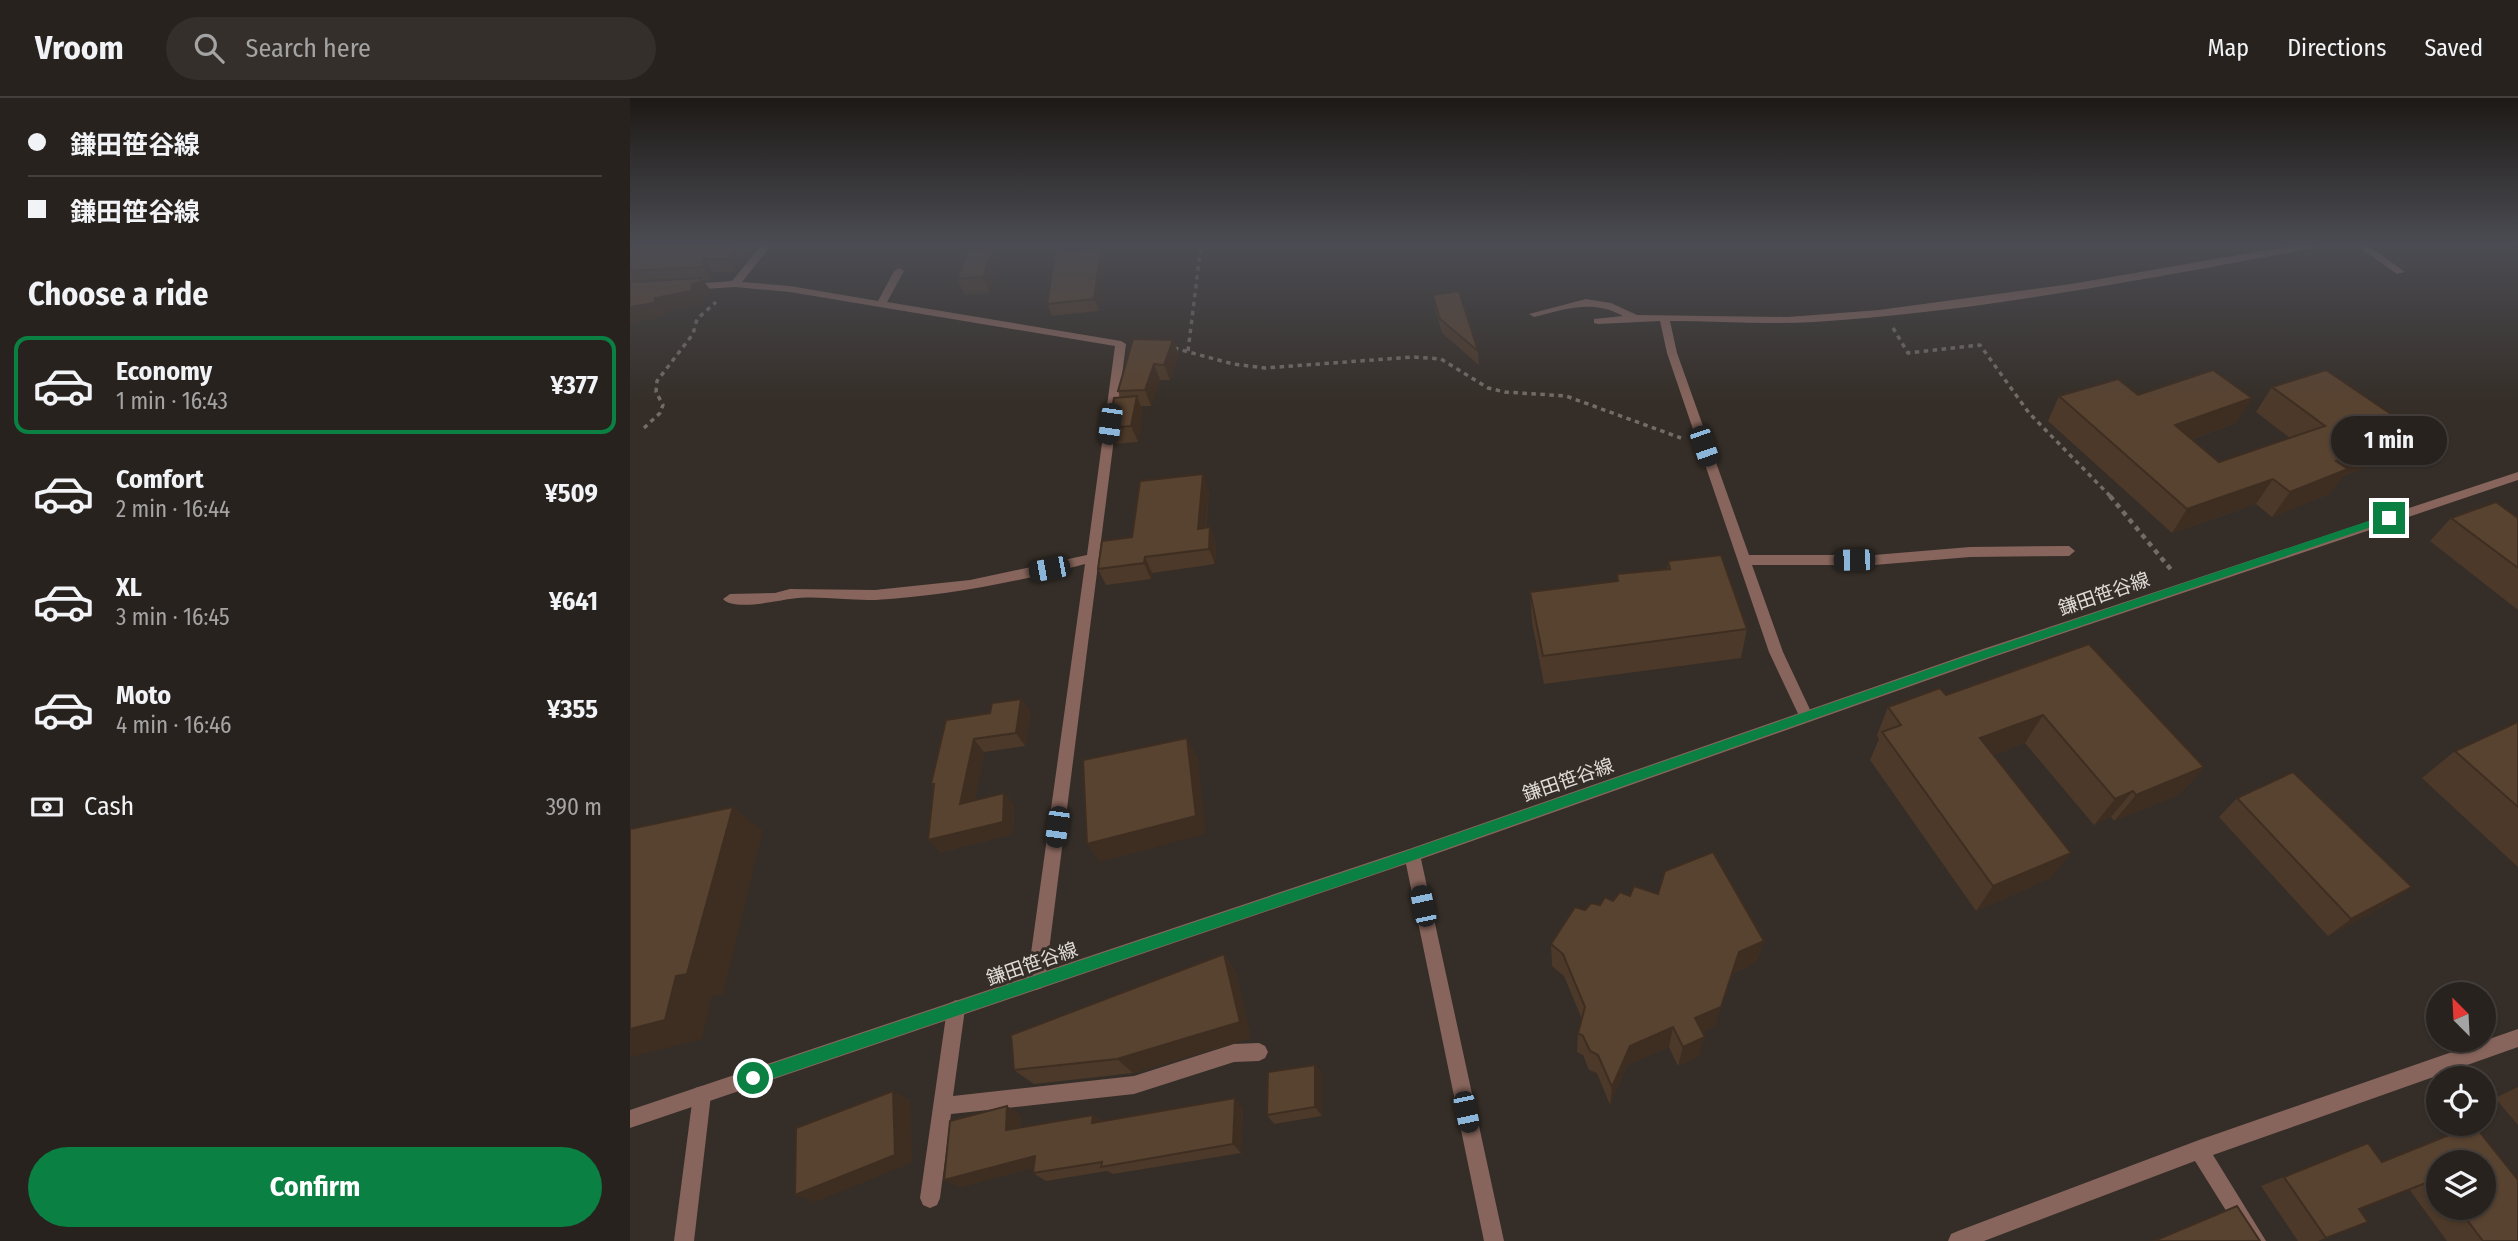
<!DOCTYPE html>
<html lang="en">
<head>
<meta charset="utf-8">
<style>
	body { margin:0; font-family:"Fira Sans Condensed","Noto Sans JP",sans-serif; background:#342f2b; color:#f1f3f6; height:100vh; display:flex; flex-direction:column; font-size:26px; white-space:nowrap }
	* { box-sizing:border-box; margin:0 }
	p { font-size:23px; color:#a5a4a4 }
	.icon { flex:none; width:38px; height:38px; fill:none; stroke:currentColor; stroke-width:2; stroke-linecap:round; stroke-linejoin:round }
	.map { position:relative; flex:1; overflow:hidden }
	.sheet { display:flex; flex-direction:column; background:#28221e; width:630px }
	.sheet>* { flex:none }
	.guide { display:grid; align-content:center; height:154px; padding:0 28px; background:#28221e }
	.needle { width:46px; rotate:336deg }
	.controls { position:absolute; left:1796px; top:884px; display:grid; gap:14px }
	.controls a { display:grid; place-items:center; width:70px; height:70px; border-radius:50%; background:#28221e; box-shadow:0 2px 5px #0004,0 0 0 2px #443f3c; font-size:35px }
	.end { position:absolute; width:32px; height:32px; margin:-16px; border:9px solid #0b8043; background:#fff; box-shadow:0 0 0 4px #fff }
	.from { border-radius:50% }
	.bubble { position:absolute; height:49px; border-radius:24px; background:#28221e; box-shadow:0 2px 5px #0004,0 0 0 2px #443f3c; font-size:23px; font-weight:700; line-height:49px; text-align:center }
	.car { position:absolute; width:21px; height:42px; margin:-21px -10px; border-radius:9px; box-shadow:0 0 5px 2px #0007; background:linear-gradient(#222 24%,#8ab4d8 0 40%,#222 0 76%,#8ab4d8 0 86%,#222 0) }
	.guide b { display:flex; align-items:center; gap:24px; height:66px; font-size:26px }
	.guide b+b { border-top:2px solid #443f3c }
	.guide i { width:18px; height:18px; background:#f1f3f6 }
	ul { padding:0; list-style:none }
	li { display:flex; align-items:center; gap:21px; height:98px; margin:0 14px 10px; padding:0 14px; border:4px solid transparent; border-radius:14px }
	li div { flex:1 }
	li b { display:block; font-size:26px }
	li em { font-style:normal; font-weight:700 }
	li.on { border-color:#0b8043 }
	li>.icon { width:63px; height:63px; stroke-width:1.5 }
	h2 { padding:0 28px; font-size:32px; line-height:84px }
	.pay { display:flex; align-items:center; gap:18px; height:77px; padding:0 28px; font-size:26px }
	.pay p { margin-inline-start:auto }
	.button { display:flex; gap:14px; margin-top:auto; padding:14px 28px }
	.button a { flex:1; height:80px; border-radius:42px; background:#0b8043; color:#fff; font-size:28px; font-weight:700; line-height:80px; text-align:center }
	header { display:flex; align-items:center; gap:42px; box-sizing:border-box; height:98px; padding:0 35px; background:#28221e; border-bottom:2px solid #443f3c }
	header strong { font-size:33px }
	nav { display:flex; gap:38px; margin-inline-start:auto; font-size:24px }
	.search { width:490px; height:63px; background:#342f2b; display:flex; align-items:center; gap:18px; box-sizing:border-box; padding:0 24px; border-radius:38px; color:#a5a4a4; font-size:26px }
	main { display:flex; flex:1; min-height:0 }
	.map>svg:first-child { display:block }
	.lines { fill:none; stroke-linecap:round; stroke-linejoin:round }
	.path-far1 { stroke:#726c67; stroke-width:3.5; stroke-dasharray:4.5 4.5; stroke-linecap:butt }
	.path { stroke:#726c67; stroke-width:4.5; stroke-dasharray:5 5; stroke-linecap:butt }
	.minor { fill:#87655c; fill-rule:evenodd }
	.tertiary { fill:#87655c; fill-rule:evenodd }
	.wall { fill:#4c3929; fill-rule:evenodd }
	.shaded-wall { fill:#3e2e22 }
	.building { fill:#584230; stroke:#3e2e22; stroke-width:2 }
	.route { fill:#0b8043 }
	.labels { text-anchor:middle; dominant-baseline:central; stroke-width:6; stroke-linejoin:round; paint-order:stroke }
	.street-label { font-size:19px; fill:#e1dcd8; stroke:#352e28 }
</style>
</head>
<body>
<header>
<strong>Vroom</strong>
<div class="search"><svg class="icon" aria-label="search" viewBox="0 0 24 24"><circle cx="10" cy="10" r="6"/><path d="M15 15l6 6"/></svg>Search here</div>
<nav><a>Map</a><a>Directions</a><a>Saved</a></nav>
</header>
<main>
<section class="sheet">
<div class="guide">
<b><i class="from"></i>鎌田笹谷線</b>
<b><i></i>鎌田笹谷線</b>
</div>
<h2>Choose a ride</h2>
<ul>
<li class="on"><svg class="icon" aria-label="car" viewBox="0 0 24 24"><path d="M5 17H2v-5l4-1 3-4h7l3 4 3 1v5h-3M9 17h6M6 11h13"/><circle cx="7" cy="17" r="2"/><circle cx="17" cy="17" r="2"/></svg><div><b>Economy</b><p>1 min · 16:43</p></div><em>¥377</em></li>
<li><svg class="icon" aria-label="car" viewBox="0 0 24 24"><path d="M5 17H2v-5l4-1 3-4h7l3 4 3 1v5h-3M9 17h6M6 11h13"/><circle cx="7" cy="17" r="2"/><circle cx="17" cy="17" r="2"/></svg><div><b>Comfort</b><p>2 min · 16:44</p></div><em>¥509</em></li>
<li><svg class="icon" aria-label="car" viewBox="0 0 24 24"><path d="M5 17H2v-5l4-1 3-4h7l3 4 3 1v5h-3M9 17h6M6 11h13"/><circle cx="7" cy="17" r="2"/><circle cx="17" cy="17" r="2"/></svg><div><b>XL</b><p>3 min · 16:45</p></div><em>¥641</em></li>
<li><svg class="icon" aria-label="car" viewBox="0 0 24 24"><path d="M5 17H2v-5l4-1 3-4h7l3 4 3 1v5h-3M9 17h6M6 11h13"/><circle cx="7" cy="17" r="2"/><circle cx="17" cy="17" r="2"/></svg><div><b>Moto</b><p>4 min · 16:46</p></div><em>¥355</em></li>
</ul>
<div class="pay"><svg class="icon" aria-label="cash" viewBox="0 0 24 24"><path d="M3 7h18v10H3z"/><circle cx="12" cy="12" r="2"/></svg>Cash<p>390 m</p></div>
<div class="button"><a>Confirm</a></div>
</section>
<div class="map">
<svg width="1888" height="1143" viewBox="0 0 1888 1143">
	<rect width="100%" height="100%" fill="#352e28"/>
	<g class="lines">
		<g class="path-far1">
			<polyline points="1263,230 1278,255 1350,247 1399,315 1482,400"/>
			<polyline points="544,250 603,266 635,270 783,259 811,261 858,290 875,294 936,298 1051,340"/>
			<polyline points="558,253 571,147 574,145"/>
			<polyline points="14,330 30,315 33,307 26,294 27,283 63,236 67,221 86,204"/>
		</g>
		<polyline class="path" points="1480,398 1543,474"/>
		<g class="minor">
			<path d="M133 145H143L112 184 160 188 248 203 264 173 269 170 274 173 257 204 491 243 496 246 415 884 412 890 406 892 400 890 397 884 455 466C387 484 316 498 245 502 217 503 188 497 160 501 145 503 103 513 93 501L100 496 145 495 160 491 245 492 340 482 457 457 485 248 160 194 105 189 60 192 55 189 60 186 102 183Z"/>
			<path d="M1678 145H1700L1695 148C1526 179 1356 213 1184 224 1136 227 1088 223 1040 223L1047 255 1119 457H1244L1340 449 1439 448 1445 453 1439 458 1340 459 1244 467H1122L1153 554 1183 618 1181 622H1171L1139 554 1037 255 1030 223 968 226 964 225V221L993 218C963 201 935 211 904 219L899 216 956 201 981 205 1007 217 1158 219 1249 212 1441 186Z"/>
			<polygon points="1723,145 1735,145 1775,174 1767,176"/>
			<polygon points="326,902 332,905 335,911 323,998 504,978 604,946 629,945 635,948 638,954 635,960 629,963 604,964 504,996 321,1016 310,1100 307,1107 300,1110 293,1107 290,1100 317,911 320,905"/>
			<polygon points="1888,931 1888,949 1583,1057 1636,1143 1615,1143 1565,1063 1354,1143 1318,1143 1321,1136 1328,1133 1569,1042"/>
			<polygon points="72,988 79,990 81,997 64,1143 44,1143 63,997 65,990"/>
		</g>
		<polygon class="tertiary" points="1888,374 1888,382 1363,559 791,761 874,1143 854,1143 776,766 0,1030 0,1012 782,750 1353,551"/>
	</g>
	<g class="wall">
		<polygon points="0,145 128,147 106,174 83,174 82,182 73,182 81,193 80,197 72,199 71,206 35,213 34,218 0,225"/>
		<polygon points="471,151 475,162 469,213 422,218 417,206"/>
		<polygon points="370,166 360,195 335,197 327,181"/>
		<polygon points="803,197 848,253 849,267 812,235 805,211"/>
		<polygon points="543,242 549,257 540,282 530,282 521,308 511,308 513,314 508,344 486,346 479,330 490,299 488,293"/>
		<polygon points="1642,289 1786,333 1766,358 1713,378 1699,396 1642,419 1626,406 1542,435 1418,323 1429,298 1508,297 1606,325 1562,341 1589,364 1660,340 1626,314"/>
		<polygon points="579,392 576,430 580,429 586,445 585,466 522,475 521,481 476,487 468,471 502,439"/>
		<polygon points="1821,420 1888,420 1888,512 1800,443"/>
		<polygon points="1038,463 1117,531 1111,560 914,586 902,524 900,494 987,484 987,476 1037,472"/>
		<polygon points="1459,546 1574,669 1550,696 1484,723 1481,719 1464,727 1395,645 1363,657 1421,780 1346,813 1240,662 1249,641 1247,637 1258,609 1316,597"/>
		<polygon points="391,601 401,614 395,648 354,654 345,702 374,695 384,707 383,736 311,754 298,742 303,689 301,686 360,615"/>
		<polygon points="1888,624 1888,769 1792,680 1825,653"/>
		<polygon points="1607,700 1757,806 1698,838 1589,719"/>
		<polygon points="1000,798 1134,843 1126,865 1102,876 1084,929 1072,934 1069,958 1048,968 1039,949 997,967 980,1007 967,975 959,972 953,957 947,954 948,935 952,921 934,878 922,868 921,846 955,812"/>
		<polygon points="594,856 606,874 621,940 503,975 404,986 384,972"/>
		<polygon points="685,967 692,976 692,1018 644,1026 637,1017"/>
		<polygon points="1888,989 1888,1027 1865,1000"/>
		<polygon points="613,1010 611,1055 483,1076 477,1073 416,1083 403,1075 403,1070 330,1089 314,1082 391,1017 390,1029 463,1017 472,1023"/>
		<path d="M1844 1027 1888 1143H1817L1779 1091 1729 1111 1696 1140 1688 1143H1668L1631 1088 1738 1045 1752 1064ZM1808 1064 1853 1110H1808Z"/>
	</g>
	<g class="shaded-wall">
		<polygon points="110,145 128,145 128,147 106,174 97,161"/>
		<polygon points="363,151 370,166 360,195 353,179"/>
		<polygon points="471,151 475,162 469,213 464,201"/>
		<polygon points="74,161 83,174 82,182 73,169"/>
		<polygon points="71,180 81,193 80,197 72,199 71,206 35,213 34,218 0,225 0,209 62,186"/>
		<polygon points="543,242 549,257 540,282 534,267"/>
		<polygon points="524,266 530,282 521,308 515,292"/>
		<polygon points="507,298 513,314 508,344 501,328"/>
		<polygon points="1622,300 1606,325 1530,352 1545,327"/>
		<polygon points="1786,333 1766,358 1713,378 1699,396 1642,419 1660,394 1706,363"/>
		<polygon points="573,376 579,392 574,446 568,431"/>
		<polygon points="1643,381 1626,406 1542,435 1557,411"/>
		<polygon points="580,429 586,445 585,466 579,451"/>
		<polygon points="515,459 522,475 521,481 514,465"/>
		<polygon points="391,601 401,614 395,648 386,635"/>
		<polygon points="1413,617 1395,645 1335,668 1350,640"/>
		<polygon points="557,640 568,660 576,736 470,764 457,746"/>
		<polygon points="344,641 354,654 342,718 330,706"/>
		<polygon points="1574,669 1550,696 1484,723 1506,697"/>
		<polygon points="1503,693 1481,719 1464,727 1485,701"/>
		<polygon points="374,695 384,707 383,736 311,754 298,742"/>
		<polygon points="103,709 133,733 93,896 82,898 72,941 0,959 0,931"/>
		<polygon points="1441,755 1421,780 1346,813 1363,788"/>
		<polygon points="1782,789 1757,806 1698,838 1721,821"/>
		<polygon points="1134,843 1126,865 1102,876 1084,929 1060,940 1065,920 1109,854"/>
		<polygon points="594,856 606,874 621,940 503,975 487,961"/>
		<polygon points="1043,929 1039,949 997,967 980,1007 982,989 1000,948"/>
		<polygon points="1075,939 1069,958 1048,968 1053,949"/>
		<polygon points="685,967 692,976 692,1018 685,1009"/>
		<polygon points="263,993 280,1002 282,1065 185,1104 165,1097"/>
		<polygon points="605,1000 613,1010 611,1055 603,1046"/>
		<polygon points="377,1008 391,1017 390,1040 376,1032"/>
		<polygon points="463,1017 475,1026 462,1025"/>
		<polygon points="405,1058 419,1066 330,1089 314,1082"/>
	</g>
	<g class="building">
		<polygon points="0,145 110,145 97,161 74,161 73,169 0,173"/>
		<polygon points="363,151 353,179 327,181 338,153"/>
		<polygon points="471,151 464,201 417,206 425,156"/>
		<polygon points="71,180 71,184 62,186 61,193 25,200 24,205 0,209 0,184"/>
		<polygon points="829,193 848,253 810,221 803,197"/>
		<polygon points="503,241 543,242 534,267 524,266 515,292 488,293"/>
		<polygon points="1583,272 1622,300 1545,327 1589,364 1695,328 1642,289 1696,272 1786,333 1706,363 1718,371 1660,394 1643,381 1557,411 1429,298 1488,281 1508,297"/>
		<polygon points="507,298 501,328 479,330 484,300"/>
		<polygon points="573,376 568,431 580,429 579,451 515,459 514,465 468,471 472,443 502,439 510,383"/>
		<polygon points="1866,404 1888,420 1888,470 1821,420"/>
		<polygon points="1091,457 1117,531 913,558 900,494 988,483 987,476 1040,471 1038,463"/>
		<polygon points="1459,546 1574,669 1506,697 1503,693 1485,701 1413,617 1350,640 1441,755 1363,788 1252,634 1271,627 1258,609 1310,590 1316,597"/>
		<polygon points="391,601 386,635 344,641 330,706 374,695 373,724 298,742 304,686 301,686 316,622 360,615 362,605"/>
		<polygon points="1888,624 1888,709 1825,653"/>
		<polygon points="557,640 566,718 457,746 453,662"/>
		<polygon points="1663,674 1782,789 1721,821 1607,700"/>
		<polygon points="103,709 57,876 46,878 35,922 0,931 0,731"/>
		<polygon points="1083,754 1134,843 1109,854 1091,909 1065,920 1075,939 1053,949 1043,929 1000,948 982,989 968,957 960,953 953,938 948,935 955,909 933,856 921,846 945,809 955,812 961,805 970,807 975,799 983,803 990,794 1000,798 1004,788 1028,796 1035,773"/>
		<polygon points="594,856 610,924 487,961 384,972 381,937"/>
		<polygon points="685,967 685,1009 637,1017 638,974"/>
		<polygon points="263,993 265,1057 165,1097 166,1030"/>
		<polygon points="605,1000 603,1046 471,1069 472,1064 403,1075 405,1058 314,1082 320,1023 377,1008 376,1032 463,1017 462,1025"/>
		<polygon points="1844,1027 1888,1082 1888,1143 1853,1143 1828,1110 1853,1110 1853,1064 1808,1064 1808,1083 1806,1081 1729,1111 1738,1124 1696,1140 1654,1079 1738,1045 1752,1064"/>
		<polygon points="1607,1108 1630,1143 1524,1143"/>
	</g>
	<linearGradient id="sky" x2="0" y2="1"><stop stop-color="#1d1916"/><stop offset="0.48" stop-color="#4b4c53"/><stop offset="1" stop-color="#4b4c53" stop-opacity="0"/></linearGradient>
	<rect width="1888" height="305" fill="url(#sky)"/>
	<polygon class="route" points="1759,416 1762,418 1762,422 1336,567 756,772 123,987 118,985 116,980 118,974 123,972 756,760 1328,561"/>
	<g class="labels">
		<g class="street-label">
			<text transform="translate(1474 496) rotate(-19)">鎌田笹谷線</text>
			<text transform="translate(938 682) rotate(-19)">鎌田笹谷線</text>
			<text transform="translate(402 866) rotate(-19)">鎌田笹谷線</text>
		</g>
	</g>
</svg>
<div class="controls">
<a><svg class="needle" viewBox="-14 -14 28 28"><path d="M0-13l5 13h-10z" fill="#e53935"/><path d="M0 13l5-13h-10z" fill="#a5a4a4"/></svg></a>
<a><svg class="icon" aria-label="locate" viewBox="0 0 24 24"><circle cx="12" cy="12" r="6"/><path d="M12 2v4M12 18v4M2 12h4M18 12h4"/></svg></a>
<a><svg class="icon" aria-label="layers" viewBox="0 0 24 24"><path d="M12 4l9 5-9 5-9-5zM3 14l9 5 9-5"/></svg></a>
</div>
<i class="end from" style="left:123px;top:980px"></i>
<i class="end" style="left:1759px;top:420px"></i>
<div class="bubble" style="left:1701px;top:318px;width:116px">1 min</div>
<i class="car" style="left:480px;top:326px;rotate:188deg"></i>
<i class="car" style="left:1074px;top:348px;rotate:161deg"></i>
<i class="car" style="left:1224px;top:462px;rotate:269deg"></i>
<i class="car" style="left:419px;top:471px;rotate:259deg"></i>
<i class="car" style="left:427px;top:729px;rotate:188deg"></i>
<i class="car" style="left:793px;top:808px;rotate:348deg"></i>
<i class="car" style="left:836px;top:1014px;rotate:168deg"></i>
</div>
</main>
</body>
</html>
